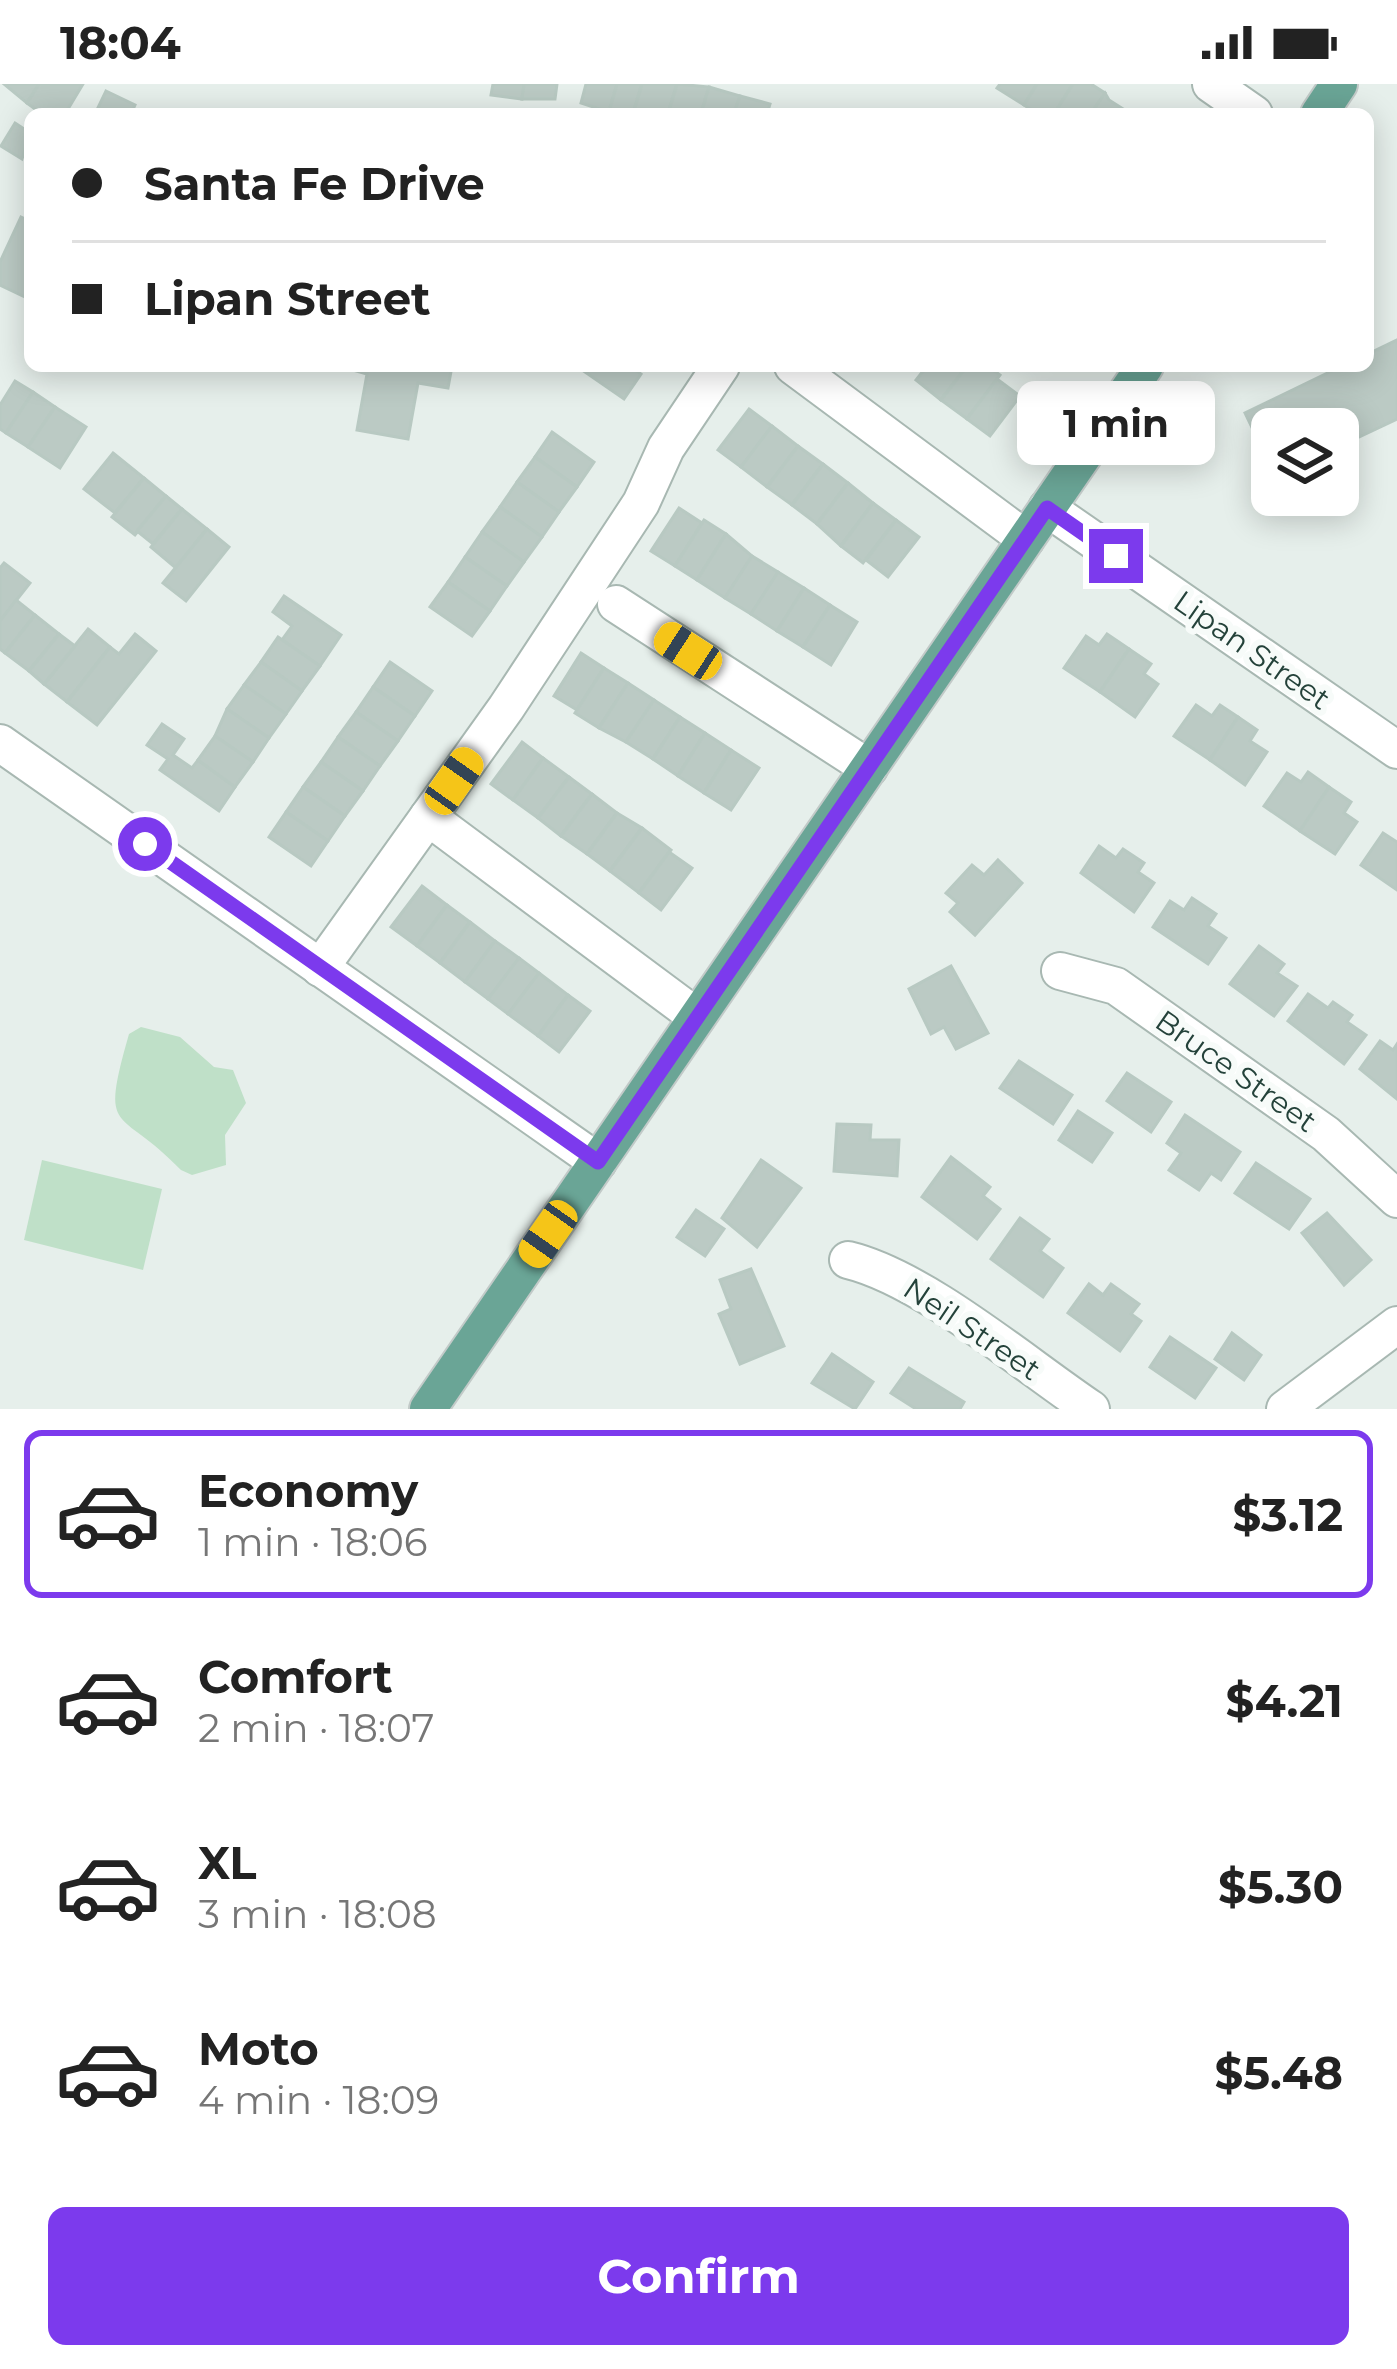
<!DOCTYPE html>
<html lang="en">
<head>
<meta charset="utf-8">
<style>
	body { margin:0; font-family:Montserrat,sans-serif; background:#f2f2f2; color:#222; height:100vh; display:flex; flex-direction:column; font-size:45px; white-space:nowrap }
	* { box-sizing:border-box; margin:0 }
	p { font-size:39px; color:#767676 }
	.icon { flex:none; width:66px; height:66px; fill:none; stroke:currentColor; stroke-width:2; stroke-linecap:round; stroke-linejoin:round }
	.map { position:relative; height:1325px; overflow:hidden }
	.drawer { display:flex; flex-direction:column; background:#fff; flex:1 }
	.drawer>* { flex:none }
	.guide { position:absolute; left:24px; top:24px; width:1350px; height:264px; border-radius:18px; box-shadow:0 6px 30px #0003; display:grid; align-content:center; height:264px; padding:0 48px; background:#fff }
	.controls { position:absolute; left:1251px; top:324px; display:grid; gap:24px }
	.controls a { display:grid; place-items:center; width:108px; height:108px; border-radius:18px; background:#fff; box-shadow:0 6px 30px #0003; font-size:60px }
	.end { position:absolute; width:54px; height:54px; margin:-27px; border:15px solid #7c3aed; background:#fff; box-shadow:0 0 0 6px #fff }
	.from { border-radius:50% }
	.bubble { position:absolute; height:84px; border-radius:18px; background:#fff; box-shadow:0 6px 30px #0003; font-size:39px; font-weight:700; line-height:84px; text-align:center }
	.car { position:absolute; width:36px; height:72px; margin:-36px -18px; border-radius:15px; box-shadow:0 0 9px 3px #0007; background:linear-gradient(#f5c518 24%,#345 0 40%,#f5c518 0 76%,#345 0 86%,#f5c518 0) }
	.guide b { display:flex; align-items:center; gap:42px; height:114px; font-size:45px }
	.guide b+b { border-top:3px solid #e0e0e0 }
	.guide i { width:30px; height:30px; background:#222 }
	ul { padding:21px 0 0; list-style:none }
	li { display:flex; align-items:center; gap:36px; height:168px; margin:0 24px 18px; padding:0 24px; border:6px solid transparent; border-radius:18px }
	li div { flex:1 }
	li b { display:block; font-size:45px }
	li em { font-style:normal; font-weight:700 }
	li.on { border-color:#7c3aed }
	li>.icon { width:108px; height:108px; stroke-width:1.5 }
	.primary-button { display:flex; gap:24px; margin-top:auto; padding:24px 48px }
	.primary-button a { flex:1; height:138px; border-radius:18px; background:#7c3aed; color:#fff; font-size:48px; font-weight:700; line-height:138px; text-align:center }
	.status { display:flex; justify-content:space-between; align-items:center; height:84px; padding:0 60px; background:#fff; direction:ltr }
	.status svg { height:33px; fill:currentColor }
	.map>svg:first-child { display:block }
	.green { fill:#bfe0c8 }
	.building { fill:#bbcac4; stroke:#b8c9c2; stroke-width:3 }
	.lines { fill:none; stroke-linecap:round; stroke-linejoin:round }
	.minor-casing { stroke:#a8b8b2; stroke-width:40 }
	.major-casing { stroke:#c2cac8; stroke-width:40 }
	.minor { stroke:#fff; stroke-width:36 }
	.major { stroke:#6aa596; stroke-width:36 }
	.route { stroke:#7c3aed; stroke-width:15 }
	.labels { text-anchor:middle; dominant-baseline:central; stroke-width:12; stroke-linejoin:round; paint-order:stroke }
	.street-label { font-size:30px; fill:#24423a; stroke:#f7fbf9 }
</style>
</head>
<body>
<div class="status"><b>18:04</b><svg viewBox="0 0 49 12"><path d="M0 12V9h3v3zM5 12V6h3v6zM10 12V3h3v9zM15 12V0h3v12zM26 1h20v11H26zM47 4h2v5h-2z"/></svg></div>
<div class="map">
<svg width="1397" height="1325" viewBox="0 0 1397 1325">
	<rect width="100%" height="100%" fill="#e6efeb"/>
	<g class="green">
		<path d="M141 943 180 953 214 983 233 986 246 1019 225 1051 226 1081 192 1091 181 1086C119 1021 99 1055 129 950Z"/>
		<polygon points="42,1076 162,1105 143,1186 24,1156"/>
	</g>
	<g class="building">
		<polygon points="4,0 39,0 27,19"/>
		<polygon points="39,0 83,0 65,30 42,30 27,19"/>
		<polygon points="493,0 524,0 522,15 491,11"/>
		<polygon points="524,0 557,0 555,15 522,15"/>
		<polygon points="586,0 617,0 609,28 581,19"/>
		<polygon points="617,0 642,0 633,30 609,28"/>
		<polygon points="642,0 677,0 668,30 633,30"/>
		<polygon points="677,0 709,3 701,30 668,30"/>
		<polygon points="1000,0 1037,0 1024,21 997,4"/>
		<polygon points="1037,0 1073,0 1054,30 1038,30 1024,21"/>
		<polygon points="1073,0 1091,0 1105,9 1091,30 1054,30"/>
		<polygon points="709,3 740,12 734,30 701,30"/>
		<polygon points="106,7 135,21 131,30 95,30"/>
		<polygon points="1105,9 1109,16 1131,30 1091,30"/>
		<polygon points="740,12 770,20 767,30 734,30"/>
		<polygon points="15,39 30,49 22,75 1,62"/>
		<polygon points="21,133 30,137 30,202 25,213 0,201 0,178"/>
		<polygon points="1397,256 1397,335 1338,363 1338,345 1272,345 1272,385 1245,329 1342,282 1368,282 1368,270"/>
		<polygon points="339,282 452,282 448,304 418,299 408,355 357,346 367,290"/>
		<polygon points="585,282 630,282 641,290 624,315 582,286"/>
		<polygon points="927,282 967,282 941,316 916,296"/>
		<polygon points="967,282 988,282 1000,291 967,335 941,316"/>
		<polygon points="997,295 1020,312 990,352 967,335"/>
		<polygon points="15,297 33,308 6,349 0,345 0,321"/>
		<polygon points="33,308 55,323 28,363 6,349"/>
		<polygon points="55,323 86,343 60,384 28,363"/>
		<polygon points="749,325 772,342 741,383 718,366"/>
		<polygon points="772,342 798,362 767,403 741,383"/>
		<polygon points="552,348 594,378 577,403 535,373"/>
		<polygon points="798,362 823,380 792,421 767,403"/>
		<polygon points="113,369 144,394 115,429 84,405"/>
		<polygon points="535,373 577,403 559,428 517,398"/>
		<polygon points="823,380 848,399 817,440 792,421"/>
		<polygon points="144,394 166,412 135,451 112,433"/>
		<polygon points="517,398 559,428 542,453 500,423"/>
		<polygon points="848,399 873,419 841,462 817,440"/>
		<polygon points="166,412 182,425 153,460 137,447"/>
		<polygon points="873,419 896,436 863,479 841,462"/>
		<polygon points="500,423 542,453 524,478 482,448"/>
		<polygon points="679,424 702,439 675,482 651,467"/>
		<polygon points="182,425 207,445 176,484 151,463"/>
		<polygon points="704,436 726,450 697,496 675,482"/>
		<polygon points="896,436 919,453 888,493 866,476"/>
		<polygon points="207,445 229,463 186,517 163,499"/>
		<polygon points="482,448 524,478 507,502 465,473"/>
		<polygon points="726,450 752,472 725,514 697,496"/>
		<polygon points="752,472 778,488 751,530 725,514"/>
		<polygon points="465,473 507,502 490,527 448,498"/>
		<polygon points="4,479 30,499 0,537 0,484"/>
		<polygon points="778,488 804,504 777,547 751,530"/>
		<polygon points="448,498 490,527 472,552 430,523"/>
		<polygon points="804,504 830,521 803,563 777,547"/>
		<polygon points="284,512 341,551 320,582 282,556 292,542 273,528"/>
		<polygon points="16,516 35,531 5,569 0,565 0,537"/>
		<polygon points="830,521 857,538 831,581 803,563"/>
		<polygon points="35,531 59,550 29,587 5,569"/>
		<polygon points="88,545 110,563 67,618 44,600"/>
		<polygon points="59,550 75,562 44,600 29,587"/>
		<polygon points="135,550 156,567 97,641 67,618 110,563 119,570"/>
		<polygon points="1107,550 1129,565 1100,608 1064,584 1086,552 1099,561"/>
		<polygon points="278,553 320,582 302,607 261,578"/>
		<polygon points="1129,565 1151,580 1144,590 1158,600 1135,633 1100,608"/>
		<polygon points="581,569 604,584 577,626 554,612"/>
		<polygon points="261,578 302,607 286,630 244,601"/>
		<polygon points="390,578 432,607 415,632 373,603"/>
		<polygon points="604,584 628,599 599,644 575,629"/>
		<polygon points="628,599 654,616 626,658 599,644"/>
		<polygon points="244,601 286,630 269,654 227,625"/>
		<polygon points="373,603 415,632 398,657 356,628"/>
		<polygon points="654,616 680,633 653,675 626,658"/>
		<polygon points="1196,621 1212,632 1220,621 1238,633 1210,676 1174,652"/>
		<polygon points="227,625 269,654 253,678 215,652"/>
		<polygon points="356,628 398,657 380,682 338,653"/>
		<polygon points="680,633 705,649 678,692 653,675"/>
		<polygon points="1238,633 1257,646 1250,657 1267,668 1245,701 1210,676"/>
		<polygon points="162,640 184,655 173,671 192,684 198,676 235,703 219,727 160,686 168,675 147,661"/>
		<polygon points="705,649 731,666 704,709 678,692"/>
		<polygon points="215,652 253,678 235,703 198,676"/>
		<polygon points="338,653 380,682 363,707 321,678"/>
		<polygon points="522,658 543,674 513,716 491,700"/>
		<polygon points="731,666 759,684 731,726 704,709"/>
		<polygon points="543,674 569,693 538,734 513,716"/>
		<polygon points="321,678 363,707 345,732 303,703"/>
		<polygon points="1308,688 1329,703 1300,747 1264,722 1287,689 1301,698"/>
		<polygon points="569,693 592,710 561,752 538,734"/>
		<polygon points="303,703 345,732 328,757 286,728"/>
		<polygon points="1329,703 1351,718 1344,729 1357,738 1335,770 1300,747"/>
		<polygon points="592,710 617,729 587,770 561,752"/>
		<polygon points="286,728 328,757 311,782 269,753"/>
		<polygon points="617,729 642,744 610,787 587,770"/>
		<polygon points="642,744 671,766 639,809 610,787"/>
		<polygon points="1383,749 1397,758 1397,806 1361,781"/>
		<polygon points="1099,762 1116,774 1123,765 1144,779 1138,788 1154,799 1134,828 1081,789"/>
		<polygon points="669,768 692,784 661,826 639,809"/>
		<polygon points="998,776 1022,799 975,851 950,828 958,819 946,809 972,781 984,791"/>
		<polygon points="422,802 447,821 417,862 391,843"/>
		<polygon points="1192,814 1216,830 1208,842 1226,854 1208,880 1153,843 1170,817 1184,826"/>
		<polygon points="447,821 470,838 440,879 417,862"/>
		<polygon points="470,838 495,857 465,898 440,879"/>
		<polygon points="495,857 519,874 488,915 465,898"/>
		<polygon points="1259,862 1284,880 1277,889 1297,902 1274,932 1230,900"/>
		<polygon points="519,874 539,889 508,930 488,915"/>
		<polygon points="951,882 988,949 956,965 944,943 931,950 909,905"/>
		<polygon points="539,889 568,911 538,952 508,930"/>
		<polygon points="1308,910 1328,924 1333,918 1352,931 1347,938 1366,951 1344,980 1288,937"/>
		<polygon points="568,911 590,927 559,968 538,952"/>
		<polygon points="1380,957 1393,966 1397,960 1397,1015 1360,985"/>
		<polygon points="1019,977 1072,1011 1053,1040 1000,1004"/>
		<polygon points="1127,989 1171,1018 1151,1048 1107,1017"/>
		<polygon points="1078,1027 1112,1049 1092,1078 1059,1056"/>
		<polygon points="1185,1031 1240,1068 1221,1096 1211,1089 1199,1106 1169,1086 1181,1069 1167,1059"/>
		<polygon points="837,1040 871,1041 870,1056 899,1056 897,1092 834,1087"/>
		<polygon points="951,1073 990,1103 983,1112 1000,1125 977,1155 922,1113"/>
		<polygon points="761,1076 801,1104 757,1163 722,1134"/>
		<polygon points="1256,1079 1310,1115 1289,1145 1235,1109"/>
		<polygon points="696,1126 724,1145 705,1172 677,1153"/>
		<polygon points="1327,1129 1371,1176 1344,1201 1302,1149"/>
		<polygon points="1020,1134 1049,1155 1040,1167 1063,1184 1043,1213 991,1175"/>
		<polygon points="751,1185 784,1262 740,1280 719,1230 731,1225 720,1196"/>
		<polygon points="1089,1200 1103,1211 1111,1200 1139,1220 1131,1230 1141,1237 1120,1267 1068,1229"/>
		<polygon points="1232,1249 1261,1271 1244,1296 1215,1275"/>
		<polygon points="1170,1253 1216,1284 1195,1314 1150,1283"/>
		<polygon points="832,1270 873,1298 855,1325 812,1299"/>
		<polygon points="909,1284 964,1318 960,1325 916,1325 891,1309"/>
	</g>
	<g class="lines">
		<g class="minor-casing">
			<g id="minor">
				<polyline points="1211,0 1254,30"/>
				<polyline points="793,282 1026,455"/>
				<polyline points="1047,424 1397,666"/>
				<polyline points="616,520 869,684"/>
				<polyline points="0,659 598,1078"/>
				<polyline points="428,733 697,933"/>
				<polyline points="320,884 506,624 641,419 666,364 721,282"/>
				<polyline points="1060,887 1116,902 1326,1050 1397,1115"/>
				<path d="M848 1176C923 1194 1024 1280 1091 1325"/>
				<polyline points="1285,1325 1397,1241"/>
			</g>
		</g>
		<g class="major-casing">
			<g id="major">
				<polyline points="1319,30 1339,0"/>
				<polyline points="428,1325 1145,282"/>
			</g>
		</g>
		<use href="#minor" class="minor"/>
		<use href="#major" class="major"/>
	</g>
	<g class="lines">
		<polyline class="route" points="145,760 598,1078 1047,424 1116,472"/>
	</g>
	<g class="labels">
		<g class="street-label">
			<text transform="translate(1252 566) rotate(35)">Lipan Street</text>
			<text transform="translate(1236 987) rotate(35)">Bruce Street</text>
			<text transform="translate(972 1245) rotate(34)">Neil Street</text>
		</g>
	</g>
</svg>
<div class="controls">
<a><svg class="icon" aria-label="layers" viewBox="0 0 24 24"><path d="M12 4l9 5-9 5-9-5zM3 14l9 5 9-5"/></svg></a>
</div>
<i class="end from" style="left:145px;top:760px"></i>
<i class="end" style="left:1116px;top:472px"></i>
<div class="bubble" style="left:1017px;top:297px;width:198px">1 min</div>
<i class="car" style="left:688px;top:567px;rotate:303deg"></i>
<i class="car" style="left:454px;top:697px;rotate:35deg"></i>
<i class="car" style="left:548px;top:1150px;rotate:215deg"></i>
<div class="guide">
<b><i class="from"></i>Santa Fe Drive</b>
<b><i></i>Lipan Street</b>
</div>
</div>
<section class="drawer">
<ul>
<li class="on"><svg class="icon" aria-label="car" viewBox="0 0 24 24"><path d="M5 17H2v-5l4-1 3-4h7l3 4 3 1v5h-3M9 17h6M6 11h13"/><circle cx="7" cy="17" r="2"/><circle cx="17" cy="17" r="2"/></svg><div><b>Economy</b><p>1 min · 18:06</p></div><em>$3.12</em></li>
<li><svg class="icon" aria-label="car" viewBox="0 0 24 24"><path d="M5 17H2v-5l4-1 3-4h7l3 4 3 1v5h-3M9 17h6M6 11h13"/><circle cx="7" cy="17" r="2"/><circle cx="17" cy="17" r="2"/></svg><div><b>Comfort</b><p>2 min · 18:07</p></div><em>$4.21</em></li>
<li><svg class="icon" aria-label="car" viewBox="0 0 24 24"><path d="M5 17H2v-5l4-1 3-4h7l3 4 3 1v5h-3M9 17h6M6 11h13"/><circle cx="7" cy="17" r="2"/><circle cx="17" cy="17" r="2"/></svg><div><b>XL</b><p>3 min · 18:08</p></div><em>$5.30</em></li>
<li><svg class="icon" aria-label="car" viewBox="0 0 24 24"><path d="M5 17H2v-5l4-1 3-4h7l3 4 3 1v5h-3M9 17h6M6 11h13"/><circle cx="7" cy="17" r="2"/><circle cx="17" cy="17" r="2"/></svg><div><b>Moto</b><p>4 min · 18:09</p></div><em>$5.48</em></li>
</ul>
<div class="primary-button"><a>Confirm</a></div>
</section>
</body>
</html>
